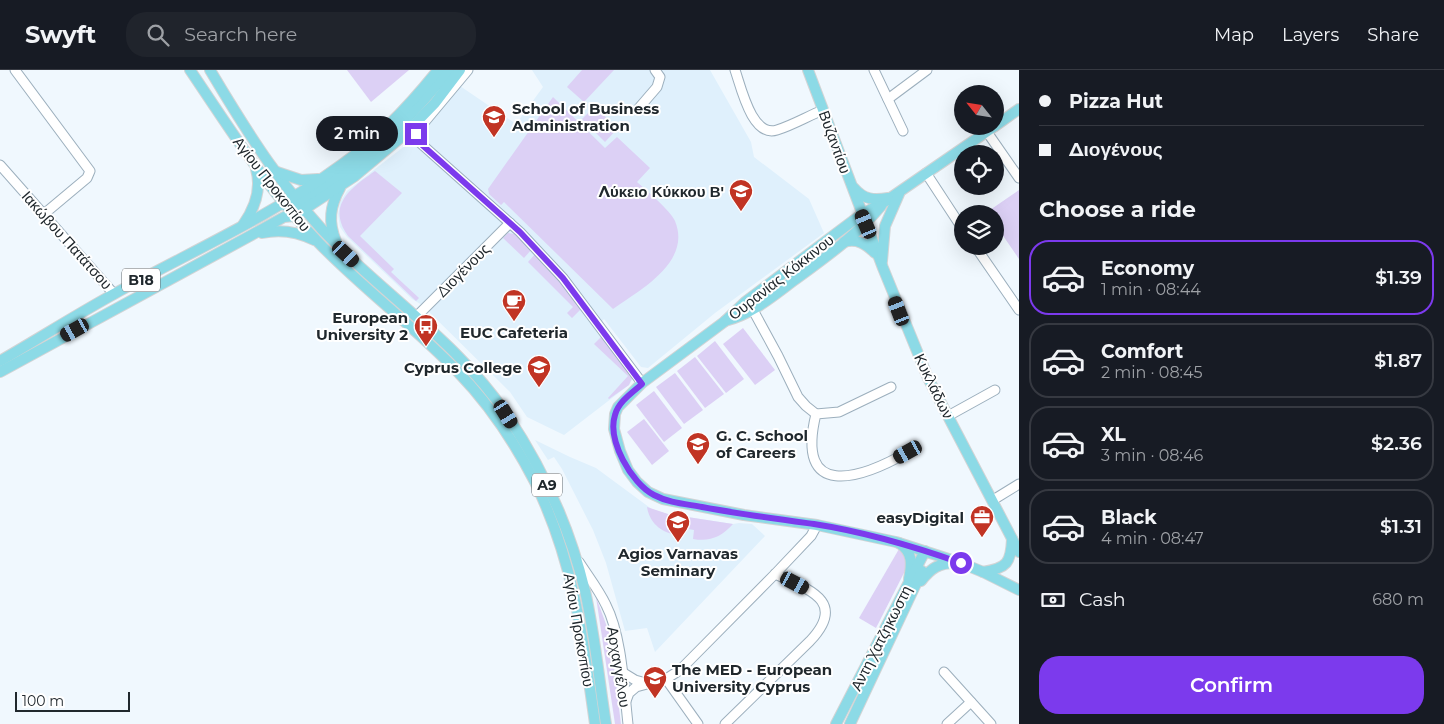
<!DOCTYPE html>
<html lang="en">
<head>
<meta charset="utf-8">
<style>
	body { margin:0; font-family:Montserrat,sans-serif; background:#20242c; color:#f1f3f6; height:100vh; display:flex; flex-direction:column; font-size:19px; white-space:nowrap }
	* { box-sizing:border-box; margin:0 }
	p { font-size:16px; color:#9ea1a6 }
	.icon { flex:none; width:28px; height:28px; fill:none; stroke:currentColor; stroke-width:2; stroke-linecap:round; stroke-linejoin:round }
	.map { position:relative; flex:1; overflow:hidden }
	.sheet { display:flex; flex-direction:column; background:#171b24; width:425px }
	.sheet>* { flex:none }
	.banner { display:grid; align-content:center; height:110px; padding:0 20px; background:#171b24 }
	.needle { width:32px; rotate:300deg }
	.fabs { position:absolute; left:954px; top:15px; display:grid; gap:10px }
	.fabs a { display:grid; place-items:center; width:50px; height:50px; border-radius:50%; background:#171b24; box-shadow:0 5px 20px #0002; font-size:25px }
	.scale { position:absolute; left:15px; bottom:12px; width:115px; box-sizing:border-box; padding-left:5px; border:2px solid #20282d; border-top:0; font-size:14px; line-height:18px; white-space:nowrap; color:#20282d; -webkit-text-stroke:4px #fff; paint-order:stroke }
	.end { position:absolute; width:22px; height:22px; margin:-11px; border:6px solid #7c3aed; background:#fff; box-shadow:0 0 0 2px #fff }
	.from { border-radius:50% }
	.bubble { position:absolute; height:35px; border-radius:18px; background:#171b24; box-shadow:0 5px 20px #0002; font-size:16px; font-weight:600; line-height:35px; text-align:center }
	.car { position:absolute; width:15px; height:30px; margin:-15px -8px; border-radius:6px; box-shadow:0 0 4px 1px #0007; background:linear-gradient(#222 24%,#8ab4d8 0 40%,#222 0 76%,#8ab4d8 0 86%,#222 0) }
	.banner b { display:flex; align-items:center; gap:18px; height:48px; font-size:19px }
	.banner b+b { border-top:1px solid #363941 }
	.banner i { width:12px; height:12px; background:#f1f3f6 }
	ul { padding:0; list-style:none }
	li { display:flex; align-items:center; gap:15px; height:75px; margin:0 10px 8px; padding:0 10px; border:2px solid #363941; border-radius:20px }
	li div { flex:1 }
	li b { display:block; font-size:19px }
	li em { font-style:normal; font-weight:600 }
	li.active { border-color:#7c3aed }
	li>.icon { width:45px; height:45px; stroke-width:1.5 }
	h2 { padding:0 20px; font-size:22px; line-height:60px }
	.pay { display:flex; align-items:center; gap:12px; height:55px; padding:0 20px; font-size:19px }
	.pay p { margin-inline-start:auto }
	.action { display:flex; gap:10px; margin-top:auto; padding:10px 20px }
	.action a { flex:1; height:58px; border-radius:20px; background:#7c3aed; color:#fff; font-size:20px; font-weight:600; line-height:58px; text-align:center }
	header { display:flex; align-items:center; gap:30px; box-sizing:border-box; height:70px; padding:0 25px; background:#171b24; border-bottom:1px solid #363941 }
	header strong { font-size:24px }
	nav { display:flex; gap:28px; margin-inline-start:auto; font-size:18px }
	.search { width:350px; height:45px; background:#20242c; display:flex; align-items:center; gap:12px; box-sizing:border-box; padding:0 18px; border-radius:20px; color:#9ea1a6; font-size:19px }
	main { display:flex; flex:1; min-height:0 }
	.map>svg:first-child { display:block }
	.built { fill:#dff0fc }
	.green { fill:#dcd0f5 }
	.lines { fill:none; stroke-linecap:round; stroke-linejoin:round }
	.minor-casing { stroke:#9cafbd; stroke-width:11 }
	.major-casing { stroke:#d2d4d5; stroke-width:12 }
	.minor { stroke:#fff; stroke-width:9 }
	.major { stroke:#8cdae6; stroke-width:10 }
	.route { stroke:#7c3aed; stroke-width:6 }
	.labels { text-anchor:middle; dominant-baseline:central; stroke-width:4; stroke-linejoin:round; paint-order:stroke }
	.shield { fill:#fff; stroke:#63686c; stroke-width:1 }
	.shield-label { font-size:14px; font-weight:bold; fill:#20282d }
	.poi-label { font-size:15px; font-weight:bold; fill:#20282d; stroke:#fff; text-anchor:end }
	.street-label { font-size:15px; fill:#20282d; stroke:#fff }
</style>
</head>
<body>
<header>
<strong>Swyft</strong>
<div class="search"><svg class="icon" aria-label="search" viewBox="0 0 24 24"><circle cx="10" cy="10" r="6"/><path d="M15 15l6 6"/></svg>Search here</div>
<nav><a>Map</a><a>Layers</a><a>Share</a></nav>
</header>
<main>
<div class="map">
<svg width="1019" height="654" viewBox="0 0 1019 654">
	<rect width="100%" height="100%" fill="#f0f8fe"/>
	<g class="built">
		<polygon points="532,0 710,0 751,72 754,87 809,129 824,163 715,243 648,298 641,297 604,249 597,257 633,307 632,310 629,315 564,365 527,347 510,322 422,235 412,229 347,167 340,157 338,144 340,132 347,121 411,71 460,16 516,54 543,17"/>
		<polygon points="535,370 570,387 596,398 653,440 668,444 733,454 739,453 752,454 765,466 655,582 647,558 625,561 606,493 593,460 562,399 554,387 548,390"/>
	</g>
	<g class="green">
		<polygon points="347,0 409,0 371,32"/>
		<polygon points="582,0 614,0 584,32 567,17"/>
		<path d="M553 27 605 78 617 67 650 98 637 112C647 121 670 140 675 151 692 192 640 220 613 239L504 132 501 135 489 124 488 119Z"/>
		<polygon points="595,36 617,59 605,72 582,49"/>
		<path d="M375 101 402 123 360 166 394 199 391 202 419 228 416 231 348 166C326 135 351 118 375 101Z"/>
		<polygon points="1019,120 1019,189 995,154 995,144 987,142"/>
		<polygon points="508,163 515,164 532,179 524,188 503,168"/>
		<polygon points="536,183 556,205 582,238 572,248 567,243 573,237 528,192"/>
		<polygon points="743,258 775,300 755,315 723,274"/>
		<polygon points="602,266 632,308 629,315 609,329 608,328 628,306 594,274"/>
		<polygon points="715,271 744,309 726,323 697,286"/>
		<polygon points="695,287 724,324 705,338 677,301"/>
		<polygon points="675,303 703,340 684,354 656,317"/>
		<polygon points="654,321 682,358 664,372 636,335"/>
		<polygon points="644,349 669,381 652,395 627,362"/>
		<path d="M647 437 668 444 733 454C721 467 710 472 693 469L694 460 682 458 680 466C663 463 650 455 647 437Z"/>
		<polygon points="899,479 906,484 906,499 876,558 859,548"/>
		<polygon points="596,527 610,565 621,654 615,654"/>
	</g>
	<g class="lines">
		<g class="minor-casing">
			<g id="minor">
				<polyline points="15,0 90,101 87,108 44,144"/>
				<polyline points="468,0 417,61 416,65 418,71 520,162 563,208 642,313"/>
				<path d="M735 0C741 17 752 68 777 60 793 55 808 46 823 40"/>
				<polyline points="874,0 903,61"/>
				<polyline points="888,29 927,0"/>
				<polyline points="638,39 657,17 660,7 655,0"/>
				<polyline points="987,62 1019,108"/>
				<polyline points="0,95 114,224"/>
				<polyline points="926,103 962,158"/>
				<polyline points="975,176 1019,240"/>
				<polyline points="753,240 778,286 798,327 806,336 816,344"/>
				<polyline points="416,247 510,153"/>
				<path d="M891 317 839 342 816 344C795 430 859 410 908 382"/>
				<polyline points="948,346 995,320"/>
				<polyline points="993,430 1019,414"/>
				<path d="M579 492C588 506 599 520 606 535 622 566 624 619 628 654"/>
				<polyline points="622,602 635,610 646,613"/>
				<polyline points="944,602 991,654"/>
				<polyline points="666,609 698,654"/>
				<polyline points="626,631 629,623 636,617 666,609 680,600 775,504 811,466 817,455"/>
				<path d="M725 654 810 571C848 531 808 519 775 504"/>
				<polyline points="947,654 971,632"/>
			</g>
		</g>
		<g class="major-casing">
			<g id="major">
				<path d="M190 0C230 59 268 120 318 172 362 218 414 256 458 302 489 334 515 373 535 412 574 492 583 568 595 654"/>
				<path d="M210 0C248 64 287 126 340 178 396 233 463 279 507 345 543 399 570 458 585 521 595 565 599 610 606 654"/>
				<polyline points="808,0 883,198 928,308 1019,482"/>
				<polyline points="995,56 883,133 862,144 745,232 724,252 642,313 618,337 615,344 614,359 620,381 628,400 637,412 648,422 663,429 744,445 817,455 896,472 961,493 983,502 1019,520"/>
				<polyline points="995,56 1019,39"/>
				<polyline points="277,102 301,110 318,109"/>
				<path d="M854 118C864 130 874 130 888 128"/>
				<path d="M295 136C312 124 330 113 347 101 386 72 419 38 449 0"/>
				<path d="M243 155C255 138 262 120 256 99"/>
				<path d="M262 163C280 159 298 162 314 170"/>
				<path d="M336 171C328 152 330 136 340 118"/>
				<path d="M844 172C857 168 866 174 875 183"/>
				<polyline points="882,191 885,156 899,124"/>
				<path d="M725 251C753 244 774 225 796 209 826 187 857 165 881 136"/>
				<path d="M0 291C38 269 76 245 114 224 190 182 270 147 341 95 378 69 410 35 438 0"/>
				<polyline points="0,302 248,167 284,147 294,146 355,106 404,65 435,33 460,0"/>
				<path d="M899 473C913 482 912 494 909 509"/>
				<path d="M983 502C1007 498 1011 493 1012 469"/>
				<path d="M921 511C931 498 939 493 955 493"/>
				<polyline points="836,654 925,481"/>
				<polyline points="850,654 922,501"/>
			</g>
		</g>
		<use href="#minor" class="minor"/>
		<use href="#major" class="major"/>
	</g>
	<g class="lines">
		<path class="route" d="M416 64 421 74 520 162 563 208 642 314C633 322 618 332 615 345 607 370 631 413 654 425 669 433 686 434 702 437 739 444 777 449 814 454 865 462 913 476 961 493"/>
	</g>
	<defs>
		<g id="university-pin" transform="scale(1.25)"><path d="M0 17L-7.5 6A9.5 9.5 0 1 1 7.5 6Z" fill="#c13424" stroke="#fff"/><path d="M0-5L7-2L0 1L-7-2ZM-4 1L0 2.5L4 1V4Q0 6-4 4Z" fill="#fff"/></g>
		<g id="school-pin" transform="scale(1.25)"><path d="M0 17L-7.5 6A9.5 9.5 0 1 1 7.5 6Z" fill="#c13424" stroke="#fff"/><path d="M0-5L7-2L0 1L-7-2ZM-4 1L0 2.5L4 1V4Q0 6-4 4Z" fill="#fff"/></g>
		<g id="cafe-pin" transform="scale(1.25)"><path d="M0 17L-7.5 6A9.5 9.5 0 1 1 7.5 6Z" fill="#c13424" stroke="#fff"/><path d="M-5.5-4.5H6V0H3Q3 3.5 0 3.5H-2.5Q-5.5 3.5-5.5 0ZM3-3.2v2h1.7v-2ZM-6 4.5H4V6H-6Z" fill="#fff"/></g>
		<g id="bus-pin" transform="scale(1.25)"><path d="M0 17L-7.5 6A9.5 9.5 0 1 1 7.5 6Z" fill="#c13424" stroke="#fff"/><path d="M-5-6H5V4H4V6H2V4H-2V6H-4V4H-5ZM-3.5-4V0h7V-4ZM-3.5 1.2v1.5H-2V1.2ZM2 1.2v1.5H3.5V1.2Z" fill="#fff"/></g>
		<g id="office-pin" transform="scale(1.25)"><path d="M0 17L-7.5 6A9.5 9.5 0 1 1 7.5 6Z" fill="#c13424" stroke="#fff"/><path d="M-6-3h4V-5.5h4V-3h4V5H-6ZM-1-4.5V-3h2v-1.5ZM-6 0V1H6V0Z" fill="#fff"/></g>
	</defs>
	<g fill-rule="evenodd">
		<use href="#university-pin" x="494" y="47"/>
		<use href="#school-pin" x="741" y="121"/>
		<use href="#cafe-pin" x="514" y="231"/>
		<use href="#bus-pin" x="426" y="256"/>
		<use href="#university-pin" x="539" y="297"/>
		<use href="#school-pin" x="698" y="374"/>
		<use href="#office-pin" x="982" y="447"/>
		<use href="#university-pin" x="678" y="452"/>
		<use href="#university-pin" x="655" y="608"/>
	</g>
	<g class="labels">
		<g class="shield">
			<rect x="122" y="198.5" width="38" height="23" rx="4"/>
			<rect x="532" y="403.5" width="30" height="23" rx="4"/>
		</g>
		<g class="shield-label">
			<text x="141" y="210">B18</text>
			<text x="547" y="415">A9</text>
		</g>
		<g class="poi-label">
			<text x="512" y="38" text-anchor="start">School of Business<tspan x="512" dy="17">Administration</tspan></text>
			<text x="724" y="121">Λύκειο Κύκκου Β'</text>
			<text x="408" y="247">European<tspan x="408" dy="17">University 2</tspan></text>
			<text x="514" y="262" text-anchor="middle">EUC Cafeteria</text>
			<text x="522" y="297">Cyprus College</text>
			<text x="716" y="365" text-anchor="start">G. C. School<tspan x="716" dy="17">of Careers</tspan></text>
			<text x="964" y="447">easyDigital</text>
			<text x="678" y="483" text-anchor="middle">Agios Varnavas<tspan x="678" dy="17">Seminary</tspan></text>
			<text x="672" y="599" text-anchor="start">The MED - European<tspan x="672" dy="17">University Cyprus</tspan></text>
		</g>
		<g class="street-label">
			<text transform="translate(835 72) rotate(70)">Βυζαντίου</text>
			<text transform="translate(272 114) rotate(52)">Αγίου Προκοπίου</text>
			<text transform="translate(67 170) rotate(48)">Ιακώβου Πατάτσου</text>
			<text transform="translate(463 200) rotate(-45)">Διογένους</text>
			<text transform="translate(781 207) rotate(-38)">Ουρανίας Κόκκινου</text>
			<text transform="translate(934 316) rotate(64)">Κυκλάδων</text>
			<text transform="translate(579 560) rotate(80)">Αγίου Προκοπίου</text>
			<text transform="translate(881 568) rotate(-63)">Αντη Χατζηκωστη</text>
			<text transform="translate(619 597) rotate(81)">Αρχαγγέλου</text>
		</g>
	</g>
</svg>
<div class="fabs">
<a><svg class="needle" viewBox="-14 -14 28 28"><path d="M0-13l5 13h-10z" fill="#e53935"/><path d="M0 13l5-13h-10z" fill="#9ea1a6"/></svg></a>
<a><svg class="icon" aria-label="locate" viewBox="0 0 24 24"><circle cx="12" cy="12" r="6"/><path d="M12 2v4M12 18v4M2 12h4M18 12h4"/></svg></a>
<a><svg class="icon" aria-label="layers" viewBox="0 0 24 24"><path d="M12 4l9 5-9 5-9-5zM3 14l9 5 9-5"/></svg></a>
</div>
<div class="scale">100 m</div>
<i class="end from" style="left:961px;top:493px"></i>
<i class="end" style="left:416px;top:64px"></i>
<div class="bubble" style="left:316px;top:46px;width:82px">2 min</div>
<i class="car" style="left:866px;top:154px;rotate:337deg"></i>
<i class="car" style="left:346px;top:184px;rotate:133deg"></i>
<i class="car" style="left:899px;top:241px;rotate:339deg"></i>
<i class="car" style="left:75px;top:260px;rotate:241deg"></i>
<i class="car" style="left:506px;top:344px;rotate:148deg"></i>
<i class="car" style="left:908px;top:382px;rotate:241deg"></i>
<i class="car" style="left:795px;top:513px;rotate:118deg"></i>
</div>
<section class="sheet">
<div class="banner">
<b><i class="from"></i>Pizza Hut</b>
<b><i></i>Διογένους</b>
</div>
<h2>Choose a ride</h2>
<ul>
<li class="active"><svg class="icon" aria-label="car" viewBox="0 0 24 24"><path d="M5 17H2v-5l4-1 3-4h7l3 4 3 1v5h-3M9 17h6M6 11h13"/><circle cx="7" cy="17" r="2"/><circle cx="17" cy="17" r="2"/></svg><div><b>Economy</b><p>1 min · 08:44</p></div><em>$1.39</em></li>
<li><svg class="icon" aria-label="car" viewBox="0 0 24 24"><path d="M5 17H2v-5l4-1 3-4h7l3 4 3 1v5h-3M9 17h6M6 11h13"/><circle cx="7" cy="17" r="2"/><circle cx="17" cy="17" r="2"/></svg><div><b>Comfort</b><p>2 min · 08:45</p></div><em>$1.87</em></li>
<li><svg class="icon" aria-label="car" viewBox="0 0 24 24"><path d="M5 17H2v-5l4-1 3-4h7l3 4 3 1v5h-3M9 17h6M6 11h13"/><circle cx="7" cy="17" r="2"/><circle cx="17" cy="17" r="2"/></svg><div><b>XL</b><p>3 min · 08:46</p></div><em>$2.36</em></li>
<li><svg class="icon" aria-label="car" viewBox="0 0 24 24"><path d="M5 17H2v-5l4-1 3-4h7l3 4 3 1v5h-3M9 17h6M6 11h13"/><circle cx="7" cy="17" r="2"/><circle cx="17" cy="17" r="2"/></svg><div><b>Black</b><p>4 min · 08:47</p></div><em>$1.31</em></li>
</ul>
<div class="pay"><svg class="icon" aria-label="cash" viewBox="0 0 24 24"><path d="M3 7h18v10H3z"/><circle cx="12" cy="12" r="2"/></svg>Cash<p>680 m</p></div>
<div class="action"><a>Confirm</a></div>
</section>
</main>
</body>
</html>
